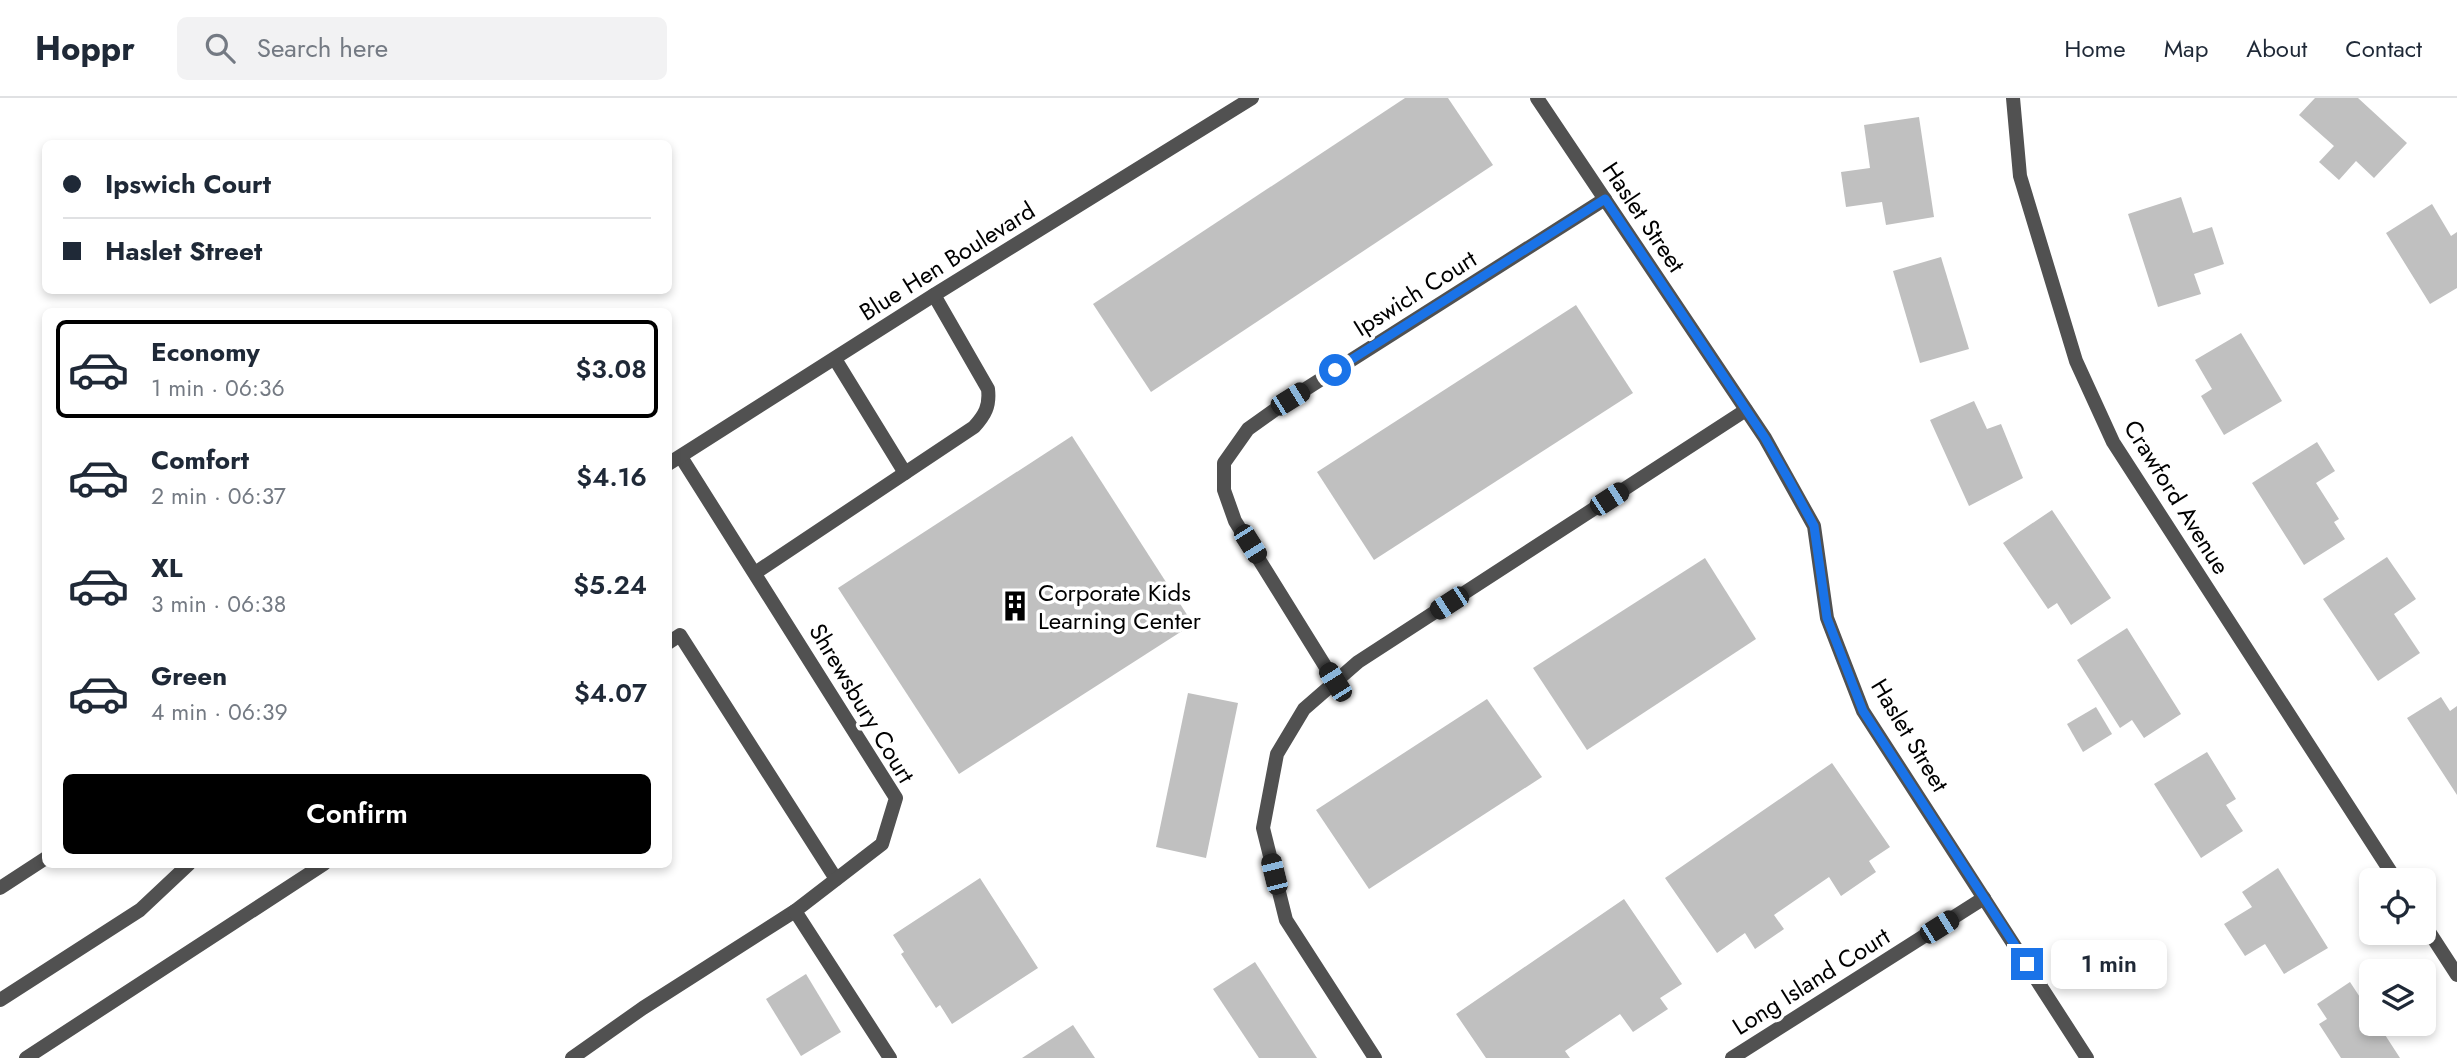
<!DOCTYPE html>
<html lang="en">
<head>
<meta charset="utf-8">
<style>
	body { margin:0; font-family:Jost,sans-serif; background:#f2f2f3; color:#1f2937; height:100vh; display:flex; flex-direction:column; font-size:26px; white-space:nowrap }
	* { box-sizing:border-box; margin:0 }
	p { font-size:23px; color:#747a83 }
	.icon { flex:none; width:38px; height:38px; fill:none; stroke:currentColor; stroke-width:2; stroke-linecap:round; stroke-linejoin:round }
	.map { position:relative; flex:1; overflow:hidden }
	.sheet { position:absolute; left:42px; top:210px; width:630px; height:560px; display:flex; flex-direction:column; background:#fff; border-radius:10px; box-shadow:0 4px 10px #0003 }
	.sheet>* { flex:none }
	.hud { position:absolute; left:42px; top:42px; width:630px; height:154px; border-radius:10px; box-shadow:0 4px 10px #0003; display:grid; align-content:center; height:154px; padding:0 21px; background:#fff }
	.fabs { position:absolute; left:2359px; top:770px; display:grid; gap:14px }
	.fabs a { display:grid; place-items:center; width:77px; height:77px; border-radius:10px; background:#fff; box-shadow:0 4px 10px #0003; font-size:35px }
	.end { position:absolute; width:32px; height:32px; margin:-16px; border:9px solid #1a73e8; background:#fff; box-shadow:0 0 0 4px #fff }
	.from { border-radius:50% }
	.bubble { position:absolute; height:49px; border-radius:10px; background:#fff; box-shadow:0 4px 10px #0003; font-size:23px; font-weight:600; line-height:49px; text-align:center }
	.car { position:absolute; width:21px; height:42px; margin:-21px -10px; border-radius:9px; box-shadow:0 0 5px 2px #0007; background:linear-gradient(#222 24%,#8ab4d8 0 40%,#222 0 76%,#8ab4d8 0 86%,#222 0) }
	.hud b { display:flex; align-items:center; gap:24px; height:66px; font-size:26px }
	.hud b+b { border-top:2px solid #e0e1e3 }
	.hud i { width:18px; height:18px; background:#1f2937 }
	ul { padding:12px 0 0; list-style:none }
	li { display:flex; align-items:center; gap:21px; height:98px; margin:0 14px 10px; padding:0 7px; border:4px solid transparent; border-radius:10px }
	li div { flex:1 }
	li b { display:block; font-size:26px }
	li em { font-style:normal; font-weight:600 }
	li.active { border-color:#000 }
	li>.icon { width:63px; height:63px; stroke-width:1.5 }
	.cta { display:flex; gap:14px; margin-top:auto; padding:14px 21px }
	.cta a { flex:1; height:80px; border-radius:10px; background:#000; color:#fff; font-size:28px; font-weight:600; line-height:80px; text-align:center }
	header { display:flex; align-items:center; gap:42px; box-sizing:border-box; height:98px; padding:0 35px; background:#fff; border-bottom:2px solid #e0e1e3 }
	header strong { font-size:33px }
	nav { display:flex; gap:38px; margin-inline-start:auto; font-size:24px }
	.search { width:490px; height:63px; background:#f2f2f3; display:flex; align-items:center; gap:18px; box-sizing:border-box; padding:0 24px; border-radius:10px; color:#747a83; font-size:26px }
	.map>svg:first-child { display:block }
	.building { fill:#c0c0c0 }
	.lines { fill:none; stroke-linecap:round; stroke-linejoin:round }
	.lane { stroke:#515151; stroke-width:14 }
	.street { stroke:#515151; stroke-width:14 }
	.route { stroke:#1a73e8; stroke-width:9 }
	.labels { text-anchor:middle; dominant-baseline:central; stroke-width:7; stroke-linejoin:round; paint-order:stroke }
	.street-label { font-size:24px; fill:#000; stroke:#fff }
	.poi-label { font-size:24px; fill:#000; stroke:#fff; text-anchor:start }
</style>
</head>
<body>
<header>
<strong>Hoppr</strong>
<div class="search"><svg class="icon" aria-label="search" viewBox="0 0 24 24"><circle cx="10" cy="10" r="6"/><path d="M15 15l6 6"/></svg>Search here</div>
<nav><a>Home</a><a>Map</a><a>About</a><a>Contact</a></nav>
</header>
<div class="map">
<svg width="2457" height="960" viewBox="0 0 2457 960">
	<rect width="100%" height="100%" fill="#fff"/>
	<g class="building">
		<polygon points="1405,0 1448,0 1493,67 1151,294 1093,206"/>
		<polygon points="2315,0 2358,0 2407,45 2374,80 2356,63 2339,82 2319,64 2334,48 2299,17"/>
		<polygon points="1919,19 1934,119 1886,127 1882,104 1846,109 1841,74 1870,70 1864,27"/>
		<polygon points="2181,99 2193,135 2212,129 2224,166 2194,176 2201,196 2158,209 2128,116"/>
		<polygon points="2432,106 2451,138 2457,134 2457,190 2430,206 2386,135"/>
		<polygon points="1941,159 1969,251 1920,265 1893,173"/>
		<polygon points="1576,207 1633,295 1374,462 1317,374"/>
		<polygon points="2241,235 2282,303 2224,337 2201,298 2212,291 2195,262"/>
		<polygon points="1974,303 1987,331 2001,326 2023,380 1969,408 1930,322"/>
		<polygon points="1072,338 1193,526 959,676 838,490"/>
		<polygon points="2317,344 2335,373 2316,385 2339,421 2334,424 2345,441 2304,467 2252,385"/>
		<polygon points="2052,412 2111,500 2071,527 2057,505 2048,511 2003,445"/>
		<polygon points="2387,459 2416,501 2394,516 2420,555 2378,583 2323,501"/>
		<polygon points="1705,460 1756,541 1587,652 1533,570"/>
		<polygon points="2127,530 2181,616 2144,640 2132,622 2120,630 2077,562"/>
		<polygon points="1188,595 1238,605 1206,760 1156,749"/>
		<polygon points="2441,599 2450,613 2457,608 2457,697 2407,620"/>
		<polygon points="1487,601 1542,679 1369,791 1316,712"/>
		<polygon points="2096,609 2112,636 2083,654 2067,626"/>
		<polygon points="2207,654 2236,701 2226,707 2243,733 2201,760 2154,686"/>
		<polygon points="1832,665 1890,749 1869,763 1876,774 1841,798 1829,779 1774,817 1784,831 1755,851 1745,835 1717,855 1665,780"/>
		<polygon points="2278,770 2328,850 2284,876 2265,846 2245,858 2224,826 2252,809 2242,794"/>
		<polygon points="980,780 1038,870 952,926 940,907 936,910 901,856 904,854 893,837"/>
		<polygon points="1624,801 1682,886 1660,900 1668,911 1633,934 1620,916 1565,953 1570,960 1486,960 1456,916"/>
		<polygon points="1255,864 1317,960 1259,960 1213,891"/>
		<polygon points="806,876 841,934 801,958 766,901"/>
		<polygon points="2350,884 2371,916 2371,926 2378,926 2400,960 2341,960 2319,926 2327,921 2317,906"/>
		<polygon points="1073,927 1095,960 1022,960"/>
	</g>
	<g class="lines">
		<g class="lane">
			<polyline points="835,261 905,375"/>
			<path d="M755 475 974 329C985 317 990 308 988 291L934 197"/>
			<polyline points="668,545 680,537 836,781"/>
			<polyline points="26,960 324,766"/>
			<polyline points="572,960 643,910 795,813"/>
		</g>
		<g class="street">
			<polyline points="1537,0 1765,340 1814,428 1827,520 1863,613 2087,960"/>
			<polyline points="2013,0 2020,78 2076,263 2113,344 2396,782"/>
			<polyline points="681,359 896,700 882,746 795,813 890,960"/>
			<polyline points="668,366 934,197 1252,0"/>
			<polyline points="1335,584 1235,423 1224,392 1224,365 1248,331 1290,301 1605,101"/>
			<polyline points="0,790 46,760"/>
			<polyline points="2424,826 2457,877"/>
			<polyline points="0,902 140,812 189,766"/>
			<polyline points="1375,960 1286,822 1263,730 1277,656 1304,611 1358,564 1746,312"/>
			<polyline points="1732,960 1984,800"/>
		</g>
	</g>
	<g class="lines">
		<polyline class="route" points="1335,272 1605,101 1765,340 1790,384 1814,428 1827,520 1863,613 2027,866"/>
	</g>
	<defs>
		<g id="building-bare" transform="scale(2.415)"><path d="M-4-6H4V6H1V3H-1V6H-4ZM-2.5-4.3h1.7v1.8h-1.7ZM.8-4.3h1.7v1.8H.8ZM-2.5-1h1.7V.8h-1.7ZM.8-1h1.7V.8H.8Z" fill="#000" stroke="#fff" stroke-width="2.5" paint-order="stroke"/></g>
	</defs>
	<g fill-rule="evenodd">
		<use href="#building-bare" x="1015" y="508"/>
	</g>
	<g class="labels">
		<g class="street-label">
			<text transform="translate(1644 119) rotate(56)">Haslet Street</text>
			<text transform="translate(947 163) rotate(-32)">Blue Hen Boulevard</text>
			<text transform="translate(1415 195) rotate(-32)">Ipswich Court</text>
			<text transform="translate(2177 399) rotate(58)">Crawford Avenue</text>
			<text transform="translate(862 605) rotate(59)">Shrewsbury Court</text>
			<text transform="translate(1910 637) rotate(59)">Haslet Street</text>
			<text transform="translate(1811 883) rotate(-32)">Long Island Court</text>
		</g>
		<g class="poi-label">
			<text x="1038" y="494">Corporate Kids<tspan x="1038" dy="28">Learning Center</tspan></text>
		</g>
	</g>
</svg>
<div class="fabs">
<a><svg class="icon" aria-label="locate" viewBox="0 0 24 24"><circle cx="12" cy="12" r="6"/><path d="M12 2v4M12 18v4M2 12h4M18 12h4"/></svg></a>
<a><svg class="icon" aria-label="layers" viewBox="0 0 24 24"><path d="M12 4l9 5-9 5-9-5zM3 14l9 5 9-5"/></svg></a>
</div>
<i class="end from" style="left:1335px;top:272px"></i>
<i class="end" style="left:2027px;top:866px"></i>
<div class="bubble" style="left:2051px;top:842px;width:116px">1 min</div>
<i class="car" style="left:1290px;top:301px;rotate:58deg"></i>
<i class="car" style="left:1609px;top:401px;rotate:57deg"></i>
<i class="car" style="left:1250px;top:446px;rotate:148deg"></i>
<i class="car" style="left:1449px;top:505px;rotate:237deg"></i>
<i class="car" style="left:1335px;top:584px;rotate:328deg"></i>
<i class="car" style="left:1274px;top:776px;rotate:346deg"></i>
<i class="car" style="left:1939px;top:829px;rotate:58deg"></i>
<div class="hud">
<b><i class="from"></i>Ipswich Court</b>
<b><i></i>Haslet Street</b>
</div>
<section class="sheet">
<ul>
<li class="active"><svg class="icon" aria-label="car" viewBox="0 0 24 24"><path d="M5 17H2v-5l4-1 3-4h7l3 4 3 1v5h-3M9 17h6M6 11h13"/><circle cx="7" cy="17" r="2"/><circle cx="17" cy="17" r="2"/></svg><div><b>Economy</b><p>1 min · 06:36</p></div><em>$3.08</em></li>
<li><svg class="icon" aria-label="car" viewBox="0 0 24 24"><path d="M5 17H2v-5l4-1 3-4h7l3 4 3 1v5h-3M9 17h6M6 11h13"/><circle cx="7" cy="17" r="2"/><circle cx="17" cy="17" r="2"/></svg><div><b>Comfort</b><p>2 min · 06:37</p></div><em>$4.16</em></li>
<li><svg class="icon" aria-label="car" viewBox="0 0 24 24"><path d="M5 17H2v-5l4-1 3-4h7l3 4 3 1v5h-3M9 17h6M6 11h13"/><circle cx="7" cy="17" r="2"/><circle cx="17" cy="17" r="2"/></svg><div><b>XL</b><p>3 min · 06:38</p></div><em>$5.24</em></li>
<li><svg class="icon" aria-label="car" viewBox="0 0 24 24"><path d="M5 17H2v-5l4-1 3-4h7l3 4 3 1v5h-3M9 17h6M6 11h13"/><circle cx="7" cy="17" r="2"/><circle cx="17" cy="17" r="2"/></svg><div><b>Green</b><p>4 min · 06:39</p></div><em>$4.07</em></li>
</ul>
<div class="cta"><a>Confirm</a></div>
</section>
</div>
</body>
</html>
